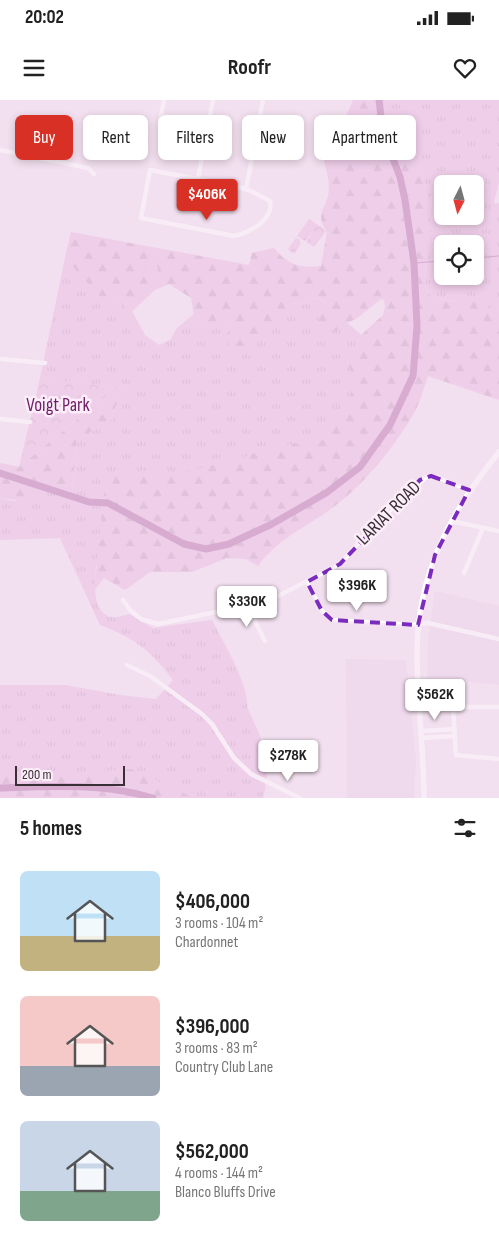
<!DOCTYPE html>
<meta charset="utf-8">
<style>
:root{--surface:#fff;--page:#f2f2f2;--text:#222;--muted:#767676;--accent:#d93025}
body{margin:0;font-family:"Sofia Sans Condensed",sans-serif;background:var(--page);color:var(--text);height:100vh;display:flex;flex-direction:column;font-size:19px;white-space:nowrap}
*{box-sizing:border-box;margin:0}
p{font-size:16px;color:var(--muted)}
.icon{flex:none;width:28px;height:28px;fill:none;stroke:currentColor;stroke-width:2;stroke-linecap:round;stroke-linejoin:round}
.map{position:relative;height:698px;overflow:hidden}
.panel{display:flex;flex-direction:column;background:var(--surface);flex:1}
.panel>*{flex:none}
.top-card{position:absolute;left:15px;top:15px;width:470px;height:45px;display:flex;gap:10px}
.needle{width:32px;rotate:186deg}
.fabs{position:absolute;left:434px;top:75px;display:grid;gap:10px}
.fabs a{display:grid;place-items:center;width:50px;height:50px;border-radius:8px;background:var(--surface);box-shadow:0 2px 8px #0003;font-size:25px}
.scale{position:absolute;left:15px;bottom:12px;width:110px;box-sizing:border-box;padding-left:5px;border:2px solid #383036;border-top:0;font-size:14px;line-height:18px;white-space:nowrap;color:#383036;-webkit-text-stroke:4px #fdeefa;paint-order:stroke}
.price{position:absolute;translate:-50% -42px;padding:0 11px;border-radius:5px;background:#fff;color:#222;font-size:16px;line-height:32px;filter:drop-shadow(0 1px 2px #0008)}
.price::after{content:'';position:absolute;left:50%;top:30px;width:15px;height:11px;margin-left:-8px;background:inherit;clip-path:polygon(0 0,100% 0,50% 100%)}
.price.active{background:var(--accent);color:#fff}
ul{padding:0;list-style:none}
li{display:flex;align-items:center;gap:15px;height:125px;padding:0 20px}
li span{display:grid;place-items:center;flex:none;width:140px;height:100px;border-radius:8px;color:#555}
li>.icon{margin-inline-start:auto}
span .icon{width:60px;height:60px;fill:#fffc;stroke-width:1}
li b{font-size:21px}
h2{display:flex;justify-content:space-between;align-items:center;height:60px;padding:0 20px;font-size:21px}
.chip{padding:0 18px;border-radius:8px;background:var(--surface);box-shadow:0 2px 8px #0003;font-size:18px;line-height:45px}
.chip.active{background:var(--accent);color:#fff}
.status{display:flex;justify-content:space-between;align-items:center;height:35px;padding:0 25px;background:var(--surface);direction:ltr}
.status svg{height:14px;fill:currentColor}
header{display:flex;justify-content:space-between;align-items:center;height:65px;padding:0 20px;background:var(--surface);font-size:22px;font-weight:700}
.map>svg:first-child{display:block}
.built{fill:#ecd3e8}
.grass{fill:url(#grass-tufts);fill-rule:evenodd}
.forest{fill:url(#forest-firs);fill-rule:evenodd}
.park{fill:url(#park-crowns)}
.water{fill:url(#water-ripples)}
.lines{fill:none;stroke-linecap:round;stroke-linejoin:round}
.stream{stroke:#b570ac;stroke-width:1}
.river{stroke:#b570ac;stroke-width:7}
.minor{stroke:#fff;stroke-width:4.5}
.major{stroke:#fff;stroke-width:5.5}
.marked{fill:none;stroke:#7b2cbf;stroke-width:4;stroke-dasharray:10 6;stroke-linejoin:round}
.labels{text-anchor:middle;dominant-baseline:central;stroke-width:5;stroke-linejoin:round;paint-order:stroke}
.park-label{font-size:19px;fill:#701d6a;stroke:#fdeefa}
.street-label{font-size:19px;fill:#383036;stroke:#fdeefa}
</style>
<div class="status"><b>20:02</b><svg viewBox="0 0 49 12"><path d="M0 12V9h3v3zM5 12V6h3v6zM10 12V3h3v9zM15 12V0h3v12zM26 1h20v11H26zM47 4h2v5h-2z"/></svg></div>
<header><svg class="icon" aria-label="menu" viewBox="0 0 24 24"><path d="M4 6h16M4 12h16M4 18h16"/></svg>Roofr<svg class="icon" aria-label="heart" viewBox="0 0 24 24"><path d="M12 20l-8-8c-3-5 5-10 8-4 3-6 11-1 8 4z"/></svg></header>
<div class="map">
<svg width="499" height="698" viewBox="0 0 499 698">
<defs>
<pattern id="grass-tufts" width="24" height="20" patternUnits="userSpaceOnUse" patternTransform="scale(1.25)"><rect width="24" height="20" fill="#ebbae3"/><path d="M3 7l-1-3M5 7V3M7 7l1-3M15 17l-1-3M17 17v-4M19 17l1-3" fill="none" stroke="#caa0c3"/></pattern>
<pattern id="forest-firs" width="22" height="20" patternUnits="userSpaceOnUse" patternTransform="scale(1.25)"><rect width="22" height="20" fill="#ebbae3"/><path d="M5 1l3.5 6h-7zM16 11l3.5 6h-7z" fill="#caa0c3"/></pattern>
<pattern id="park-crowns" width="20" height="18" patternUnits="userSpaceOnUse" patternTransform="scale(1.25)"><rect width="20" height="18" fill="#ebbae3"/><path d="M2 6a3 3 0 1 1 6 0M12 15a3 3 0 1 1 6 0" fill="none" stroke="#caa0c3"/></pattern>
<pattern id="water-ripples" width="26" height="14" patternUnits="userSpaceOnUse" patternTransform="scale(1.25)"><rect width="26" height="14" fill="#b570ac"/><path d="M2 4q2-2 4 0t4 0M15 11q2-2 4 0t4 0" fill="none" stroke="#945c8d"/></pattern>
</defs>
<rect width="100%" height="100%" fill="#f2dfef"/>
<!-- built -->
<g class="built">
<polygon points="435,491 499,506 499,585 443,579 427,592 428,540"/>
<polygon points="346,559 406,560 416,659 414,698 345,698 347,696"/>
</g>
<!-- grass -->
<g class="grass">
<path d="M399,0H499V83L494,102L495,104L499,103V212L430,196L425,185L432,97L423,81L421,67L414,64L386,15L385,1L398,3ZM442,84H475V116H442ZM442,144H475V176H442Z"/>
<path d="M65,158L102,198L112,197L125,199L126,211H132L145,235L159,245L170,240L177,228L194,214L196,227L213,224L234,228L293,204L320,198C341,218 364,236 385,258L343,329L96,466C95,481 91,512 111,517C119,519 124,513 131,515L153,528L212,520C222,540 249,584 247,607C263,642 273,658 263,698H0V585H65L120,595L156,599L173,580C149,549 136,539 100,525L60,438L0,440V398L14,401L41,392L72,390L77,340L114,318L112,315L123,288L40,278Z"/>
<polygon points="156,163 158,169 155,177 142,171"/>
</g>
<!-- forest -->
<g class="forest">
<path d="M353,0H399V3L385,1L386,15L414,64L421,67L423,81L432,97L425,186L430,196L454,202L487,199V209L499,212V300L428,276C423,289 420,303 413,315C393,348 366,382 336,405C308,427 280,436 258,466L246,459L227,458L192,472H150L125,490L104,478L94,491L106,375L138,374L149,379L233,361L276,345L305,343L355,290L345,250L355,245L360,236L383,215L385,207L384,200L381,199L356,219L344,224L336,232L317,224L326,203L320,198L293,204L269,235L252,246L230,247L224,236L233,228L213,224L196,227L191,198L169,184L155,190L132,211H126L125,199L112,197L102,199L65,158L71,132L249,165L252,153L274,148C286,164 301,169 321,166L327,132C313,112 328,109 329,89C329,69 320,57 321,36L347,14ZM156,163L158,169L155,177L143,171Z"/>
<polygon points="117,287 123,288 112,315 115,318 77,340 72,390 41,392 35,402 0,398 0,363 19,367"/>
<polygon points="132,669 194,698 0,698 0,670 73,673"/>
</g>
<!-- park -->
<g class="park">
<polygon points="309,119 326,131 314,147 306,142 315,129 305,141 297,136"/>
<polygon points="296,138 300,140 300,145 294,154 288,149"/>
<polygon points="40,278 117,287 19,367"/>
</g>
<!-- water -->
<polygon class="water" points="59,297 72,302 70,308 57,304"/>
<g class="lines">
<!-- stream -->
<g class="stream">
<polyline points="475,158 499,156"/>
<polyline points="414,163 442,161"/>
</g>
<!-- river -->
<g class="river">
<polyline points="0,373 89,402 108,403 184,444 206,449 229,444 272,424 326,393 360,367 390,325 413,276 417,226 414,163 405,100 400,77 383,33 379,0"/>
<path d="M0,688C51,686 104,683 153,698"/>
</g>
<!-- minor -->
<g class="minor">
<polyline points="160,20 164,0"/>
<polyline points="254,45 290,52"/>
<polyline points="0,50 88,68 94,74"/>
<path d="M150,70L239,87L251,91L270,101C274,120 249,133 234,136L141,118Z"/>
<polyline points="198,79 213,0"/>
<polyline points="246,89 263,0"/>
<polyline points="0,259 45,263"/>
<polyline points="0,319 30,322"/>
<polyline points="451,421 499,431"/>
<polyline points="464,473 483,428"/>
<polyline points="307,482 322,511 332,520 411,525 428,523 499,539"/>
<polyline points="123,500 130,510 141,519 158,524 240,507 280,495 340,464 371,428 426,377 437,377 469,390"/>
<polyline points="247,505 265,541"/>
<polyline points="127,565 150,576 202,614 212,624 234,658 251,674 300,698"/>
<polyline points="499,607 453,607 456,655 499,659"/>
<polyline points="422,631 455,629"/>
<polyline points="422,638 455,636"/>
</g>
<!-- major -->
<path class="major" d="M424,698C424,650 417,602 417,554C417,474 450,413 499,352"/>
</g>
<!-- marked area -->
<path d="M0 0H499V698H0ZM431,376L469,390L435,455L418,525L332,520L322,511L307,482L340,464L420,380Z" fill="#f2dfef" fill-opacity=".55" fill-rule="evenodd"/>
<path class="marked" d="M431,376L469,390L435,455L418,525L332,520L322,511L307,482L340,464L420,380Z"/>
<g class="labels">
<!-- park labels -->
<g class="park-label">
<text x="58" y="305">Voigt Park</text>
</g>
<!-- street labels -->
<g class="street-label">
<text transform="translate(389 413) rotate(-45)">LARIAT ROAD</text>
</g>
</g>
</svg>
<div class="fabs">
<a><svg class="needle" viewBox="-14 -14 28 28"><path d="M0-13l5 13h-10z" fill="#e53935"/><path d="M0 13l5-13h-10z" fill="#767676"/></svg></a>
<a><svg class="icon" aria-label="locate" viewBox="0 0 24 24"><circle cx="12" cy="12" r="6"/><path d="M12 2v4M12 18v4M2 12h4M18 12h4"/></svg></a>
</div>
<div class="scale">200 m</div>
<b class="price active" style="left:207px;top:121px">$406K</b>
<b class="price" style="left:357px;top:512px">$396K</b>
<b class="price" style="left:247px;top:528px">$330K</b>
<b class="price" style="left:435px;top:621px">$562K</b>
<b class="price" style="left:288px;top:682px">$278K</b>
<div class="top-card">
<a class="chip active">Buy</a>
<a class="chip">Rent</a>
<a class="chip">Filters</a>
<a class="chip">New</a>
<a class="chip">Apartment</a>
</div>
</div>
<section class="panel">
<h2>5 homes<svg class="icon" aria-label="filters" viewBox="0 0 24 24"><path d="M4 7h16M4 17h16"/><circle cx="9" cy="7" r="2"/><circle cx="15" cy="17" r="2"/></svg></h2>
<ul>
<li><span style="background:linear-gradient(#bfe0f5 65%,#c2b280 0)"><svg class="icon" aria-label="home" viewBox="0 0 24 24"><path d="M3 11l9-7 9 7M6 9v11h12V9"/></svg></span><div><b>$406,000</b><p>3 rooms · 104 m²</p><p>Chardonnet</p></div></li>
<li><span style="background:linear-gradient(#f6c9c9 70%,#9aa5b1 0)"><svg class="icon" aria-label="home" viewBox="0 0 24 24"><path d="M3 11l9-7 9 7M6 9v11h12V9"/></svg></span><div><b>$396,000</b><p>3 rooms · 83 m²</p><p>Country Club Lane</p></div></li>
<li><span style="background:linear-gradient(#c9d6e8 70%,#7fa58c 0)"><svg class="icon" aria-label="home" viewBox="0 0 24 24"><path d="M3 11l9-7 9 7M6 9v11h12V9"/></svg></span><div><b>$562,000</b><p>4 rooms · 144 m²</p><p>Blanco Bluffs Drive</p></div></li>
</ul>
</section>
